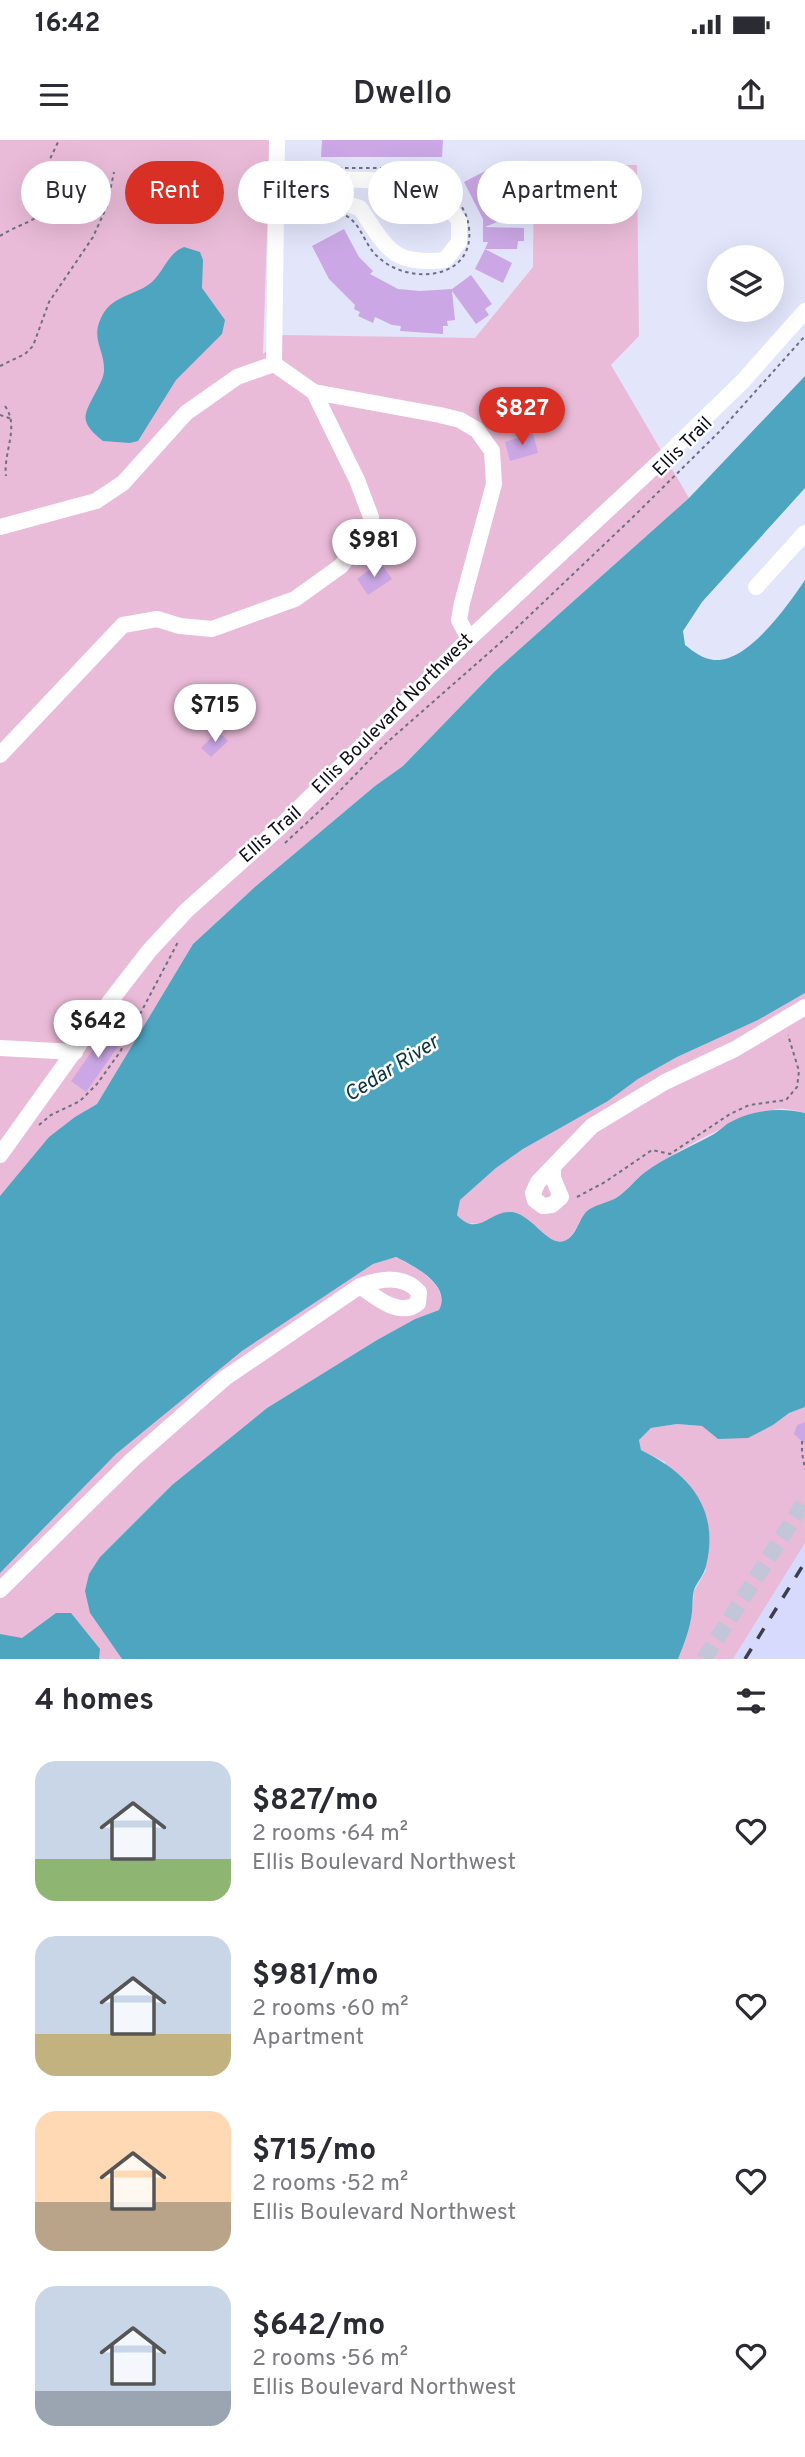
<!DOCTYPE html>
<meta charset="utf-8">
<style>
:root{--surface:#fff;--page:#f2f2f3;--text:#2b2b33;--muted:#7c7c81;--accent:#d93025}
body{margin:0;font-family:Overpass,sans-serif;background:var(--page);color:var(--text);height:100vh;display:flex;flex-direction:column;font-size:26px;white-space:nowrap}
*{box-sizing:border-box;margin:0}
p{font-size:23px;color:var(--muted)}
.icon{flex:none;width:38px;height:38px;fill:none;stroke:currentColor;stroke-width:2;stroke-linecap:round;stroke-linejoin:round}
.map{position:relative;height:1519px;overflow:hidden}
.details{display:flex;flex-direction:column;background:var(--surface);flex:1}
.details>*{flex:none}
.guide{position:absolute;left:21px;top:21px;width:763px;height:63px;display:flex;gap:14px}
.buttons{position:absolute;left:707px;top:105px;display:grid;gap:14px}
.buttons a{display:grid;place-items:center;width:77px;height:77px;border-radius:50%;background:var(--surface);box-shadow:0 7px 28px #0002;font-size:35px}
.price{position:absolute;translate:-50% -60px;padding:0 16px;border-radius:24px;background:#fff;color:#222;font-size:23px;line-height:46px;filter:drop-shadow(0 2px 4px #0008)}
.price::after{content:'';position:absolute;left:50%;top:42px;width:21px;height:16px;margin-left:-10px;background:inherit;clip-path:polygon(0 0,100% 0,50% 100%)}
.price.selected{background:var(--accent);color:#fff}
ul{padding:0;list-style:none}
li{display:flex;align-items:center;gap:21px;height:175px;padding:0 35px}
li span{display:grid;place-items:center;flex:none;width:196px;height:140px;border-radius:21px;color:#555}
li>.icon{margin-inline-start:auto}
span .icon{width:84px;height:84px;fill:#fffc;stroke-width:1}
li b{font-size:30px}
h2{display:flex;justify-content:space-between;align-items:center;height:84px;padding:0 35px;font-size:30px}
.chip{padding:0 24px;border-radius:32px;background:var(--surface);box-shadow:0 7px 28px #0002;font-size:24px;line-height:63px}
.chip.selected{background:var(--accent);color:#fff}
.status{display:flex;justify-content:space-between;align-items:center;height:49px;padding:0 35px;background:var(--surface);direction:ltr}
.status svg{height:19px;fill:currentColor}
header{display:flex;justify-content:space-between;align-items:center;height:91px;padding:0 35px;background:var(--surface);font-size:32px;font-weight:600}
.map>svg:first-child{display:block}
.built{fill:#d7dafd}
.green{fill:#eabbd8}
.water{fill:#4da5c0}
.building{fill:#cba8e5}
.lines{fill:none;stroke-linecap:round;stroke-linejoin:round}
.minor-tunnel{stroke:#c3c5d9;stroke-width:16;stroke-dasharray:16 8;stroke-linecap:butt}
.path{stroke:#6e7080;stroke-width:2;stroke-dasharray:3.5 3.5;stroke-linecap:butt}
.minor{stroke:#fff;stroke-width:16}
.rail{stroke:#3d3e4b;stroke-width:3.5;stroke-dasharray:12 12;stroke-linecap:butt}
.labels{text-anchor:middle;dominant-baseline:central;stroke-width:5;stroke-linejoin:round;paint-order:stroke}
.street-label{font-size:19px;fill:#0e0f1a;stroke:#fff}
.water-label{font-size:21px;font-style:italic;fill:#0b3541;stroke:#fff}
</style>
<div class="status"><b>16:42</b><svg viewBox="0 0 49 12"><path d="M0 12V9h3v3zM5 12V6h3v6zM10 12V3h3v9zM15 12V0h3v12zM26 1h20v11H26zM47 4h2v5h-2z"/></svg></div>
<header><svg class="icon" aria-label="menu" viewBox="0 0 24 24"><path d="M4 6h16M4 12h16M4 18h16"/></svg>Dwello<svg class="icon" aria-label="share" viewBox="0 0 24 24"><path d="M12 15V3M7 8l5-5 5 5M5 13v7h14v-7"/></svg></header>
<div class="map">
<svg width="805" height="1519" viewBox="0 0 805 1519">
<rect width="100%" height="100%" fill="#e3e5fb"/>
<!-- built -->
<polygon class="built" points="805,1403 805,1519 733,1519 740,1507"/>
<!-- green -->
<g class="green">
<path d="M0,0H270L263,214L283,195L475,198L533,127L534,25H637L639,196L611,225L689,358L494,532L403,626L375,646L256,746L193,804L97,964C58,986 29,1023 0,1056Z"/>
<path d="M805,853V973C797,971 787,968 779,969C744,972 673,1013 644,1033C634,1041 626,1051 616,1058C607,1064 593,1065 587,1072C578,1080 576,1096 564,1101C553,1105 544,1094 537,1087L465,1083L456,1074L460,1060L496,1028L523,1009L608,961L638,939L677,917L758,880Z"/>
<path d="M395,1117C414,1126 451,1145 439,1170L415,1179L377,1200L267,1268L172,1345L100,1417L90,1473L122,1519H0V1433L116,1314L242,1211L373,1124Z"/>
<polygon points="805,1267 805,1403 733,1519 677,1519 692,1472 694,1451 706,1430 665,1322 641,1310 639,1300 651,1288 677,1284 702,1286 718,1299 773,1285 788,1273"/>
</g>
<!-- water -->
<g class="water">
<path d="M184,107L200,112L203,120L202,148L225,180L222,194L176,240L138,301L130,303L103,301C97,296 88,289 86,281C82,269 103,246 104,231C105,208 89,199 103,174C114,155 137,155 152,142C164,131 168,113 184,107Z"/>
<path d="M805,236V348L702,462L683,491L685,505C694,512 703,519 714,520C748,523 788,465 805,440V853L758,880L677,917L638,939L608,961L523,1009L496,1028L460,1060L457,1075C478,1098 489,1071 510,1072C531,1072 547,1107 564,1101C577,1096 578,1080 587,1071C594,1065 607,1063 616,1058C627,1051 634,1041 644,1033C665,1017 691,1007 714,994C719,991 723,987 727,984C750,970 780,967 805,973V1267L789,1273L773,1285L748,1298L718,1299L702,1286L677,1284L651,1288L639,1300L641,1310C690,1334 720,1369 706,1426C704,1435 697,1442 694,1450C692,1457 693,1465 692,1472C690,1489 684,1504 678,1519H122L90,1473L85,1451L89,1434L100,1417L172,1345L267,1268L377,1200L415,1179L439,1170C452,1145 414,1126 396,1117L373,1124L242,1211L116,1314L0,1433V1056L49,997L75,977L97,964L193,804L256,746L375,646L403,626L494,532L689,358Z"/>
<polygon points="56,1473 71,1473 100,1509 99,1519 0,1519 0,1494 22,1498"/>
</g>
<!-- building -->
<g class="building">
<polygon points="322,0 443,0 442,17 321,17"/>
<polygon points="491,28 504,55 515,50 521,62 515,65 518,73 485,87 524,88 524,101 518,101 517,109 485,109 488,102 483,102 483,79 464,42"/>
<polygon points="344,89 359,117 373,131 370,134 398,149 420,151 452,149 471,135 492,164 485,169 489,175 476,184 452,151 455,180 447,181 448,186 443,186 443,194 400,191 401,186 392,185 375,177 373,183 358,176 360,172 354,169 355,165 329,139 312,106"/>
<polygon points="485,109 512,123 503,143 475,129"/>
<polygon points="533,293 538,313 510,321 505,302"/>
<polygon points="380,422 392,439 368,455 357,439"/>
<polygon points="218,591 228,601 211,617 201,608"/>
<polygon points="109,887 124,898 86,952 71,941"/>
<polygon points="805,1282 805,1304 794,1294 797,1285"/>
</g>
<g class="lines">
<!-- minor-tunnel -->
<polyline class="minor-tunnel" points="704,1519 805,1361"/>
<!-- path -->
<g class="path">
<path d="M303,28H441L448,30L453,41L449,51C459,62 467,71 469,88C475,140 409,146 378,117C364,105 362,84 345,75C332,68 317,71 303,71Z"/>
<path d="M0,96C15,86 36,81 46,70L50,19L59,0"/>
<polyline points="0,226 25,214 33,206 49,162 93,97 107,66 114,32"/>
<path d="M5,266C20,287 3,312 6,336"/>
<polyline points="0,275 12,279"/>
<polyline points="285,703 327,664 384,605 508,496 631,379 720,291 805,196"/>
<polyline points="39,985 51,975 80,961 97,944 120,912 178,802"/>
<polyline points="577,1057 605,1042 652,1010 670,1014 730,974 749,965 786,960 797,947 799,931 788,895"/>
<polyline points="802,1301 802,1313 805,1329"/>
</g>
<!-- minor -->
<g class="minor">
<path d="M277,47H304L328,39L400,41L428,50L445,61L459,81V102L445,120C392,126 387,108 360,68L322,57L304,47"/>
<polyline points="274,224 314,252 440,275 460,280 477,290 492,311 494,344 462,463 459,480 469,499"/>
<polyline points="274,224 277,0"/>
<polyline points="0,387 96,361 123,343 186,273 237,237 274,224"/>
<polyline points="756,447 805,393"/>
<polyline points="0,615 123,485 157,479 180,486 212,489 295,459 341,426 371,385 371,377 357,340 314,252"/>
<polyline points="0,908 75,912"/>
<polyline points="0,1015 111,860 149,811 187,770 279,688 469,499 670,312 743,241 805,171"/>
<polyline points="553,1027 553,1038 561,1057 552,1065 543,1066 535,1060 533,1053 538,1042 592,986 665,942 735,909 805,867"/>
<path d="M0,1450L132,1320L225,1238L360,1146C380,1139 403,1134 419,1152L418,1163C400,1178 375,1157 360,1146"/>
</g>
<!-- rail -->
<polyline class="rail" points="745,1519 805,1422"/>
</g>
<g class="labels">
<!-- street labels -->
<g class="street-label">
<text transform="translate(683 307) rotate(-45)">Ellis Trail</text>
<text transform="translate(393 574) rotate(-45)">Ellis Boulevard Northwest</text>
<text transform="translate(271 695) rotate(-41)">Ellis Trail</text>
</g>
<!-- water labels -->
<g class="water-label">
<text transform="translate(392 929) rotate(-32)">Cedar River</text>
</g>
</g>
</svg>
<div class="buttons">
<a><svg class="icon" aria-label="layers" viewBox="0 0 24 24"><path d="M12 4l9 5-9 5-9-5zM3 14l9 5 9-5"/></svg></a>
</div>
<b class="price selected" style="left:522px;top:307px">$827</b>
<b class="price" style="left:374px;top:439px">$981</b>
<b class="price" style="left:215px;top:604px">$715</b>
<b class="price" style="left:98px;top:920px">$642</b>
<div class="guide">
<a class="chip">Buy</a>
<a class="chip selected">Rent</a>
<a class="chip">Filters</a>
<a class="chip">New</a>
<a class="chip">Apartment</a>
</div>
</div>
<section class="details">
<h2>4 homes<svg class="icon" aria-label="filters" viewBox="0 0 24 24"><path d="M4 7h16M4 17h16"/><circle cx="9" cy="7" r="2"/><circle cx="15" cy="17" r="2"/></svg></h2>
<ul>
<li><span style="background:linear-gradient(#c9d6e8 70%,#8fb573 0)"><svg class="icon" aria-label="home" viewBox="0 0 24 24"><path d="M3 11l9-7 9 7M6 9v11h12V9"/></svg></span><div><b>$827/mo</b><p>2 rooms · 64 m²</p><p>Ellis Boulevard Northwest</p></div><svg class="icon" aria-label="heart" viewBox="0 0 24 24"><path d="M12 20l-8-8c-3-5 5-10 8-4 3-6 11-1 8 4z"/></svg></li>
<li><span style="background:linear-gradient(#c9d6e8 70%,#c2b280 0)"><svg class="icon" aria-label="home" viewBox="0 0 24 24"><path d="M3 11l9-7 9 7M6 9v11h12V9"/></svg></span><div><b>$981/mo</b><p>2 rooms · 60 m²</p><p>Apartment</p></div><svg class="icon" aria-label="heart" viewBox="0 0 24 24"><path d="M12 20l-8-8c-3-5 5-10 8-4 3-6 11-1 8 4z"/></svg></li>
<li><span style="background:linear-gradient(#ffd9b3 65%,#b9a48a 0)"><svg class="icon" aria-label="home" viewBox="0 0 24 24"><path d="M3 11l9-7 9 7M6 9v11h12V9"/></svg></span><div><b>$715/mo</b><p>2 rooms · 52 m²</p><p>Ellis Boulevard Northwest</p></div><svg class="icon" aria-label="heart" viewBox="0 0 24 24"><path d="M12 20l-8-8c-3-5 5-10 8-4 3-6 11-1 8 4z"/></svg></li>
<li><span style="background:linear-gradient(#c9d6e8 75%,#9aa5b1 0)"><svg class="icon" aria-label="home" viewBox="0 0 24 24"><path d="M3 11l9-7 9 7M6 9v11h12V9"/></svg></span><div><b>$642/mo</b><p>2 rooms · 56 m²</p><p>Ellis Boulevard Northwest</p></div><svg class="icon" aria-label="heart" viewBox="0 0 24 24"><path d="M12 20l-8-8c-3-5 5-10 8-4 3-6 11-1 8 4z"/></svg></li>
</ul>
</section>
